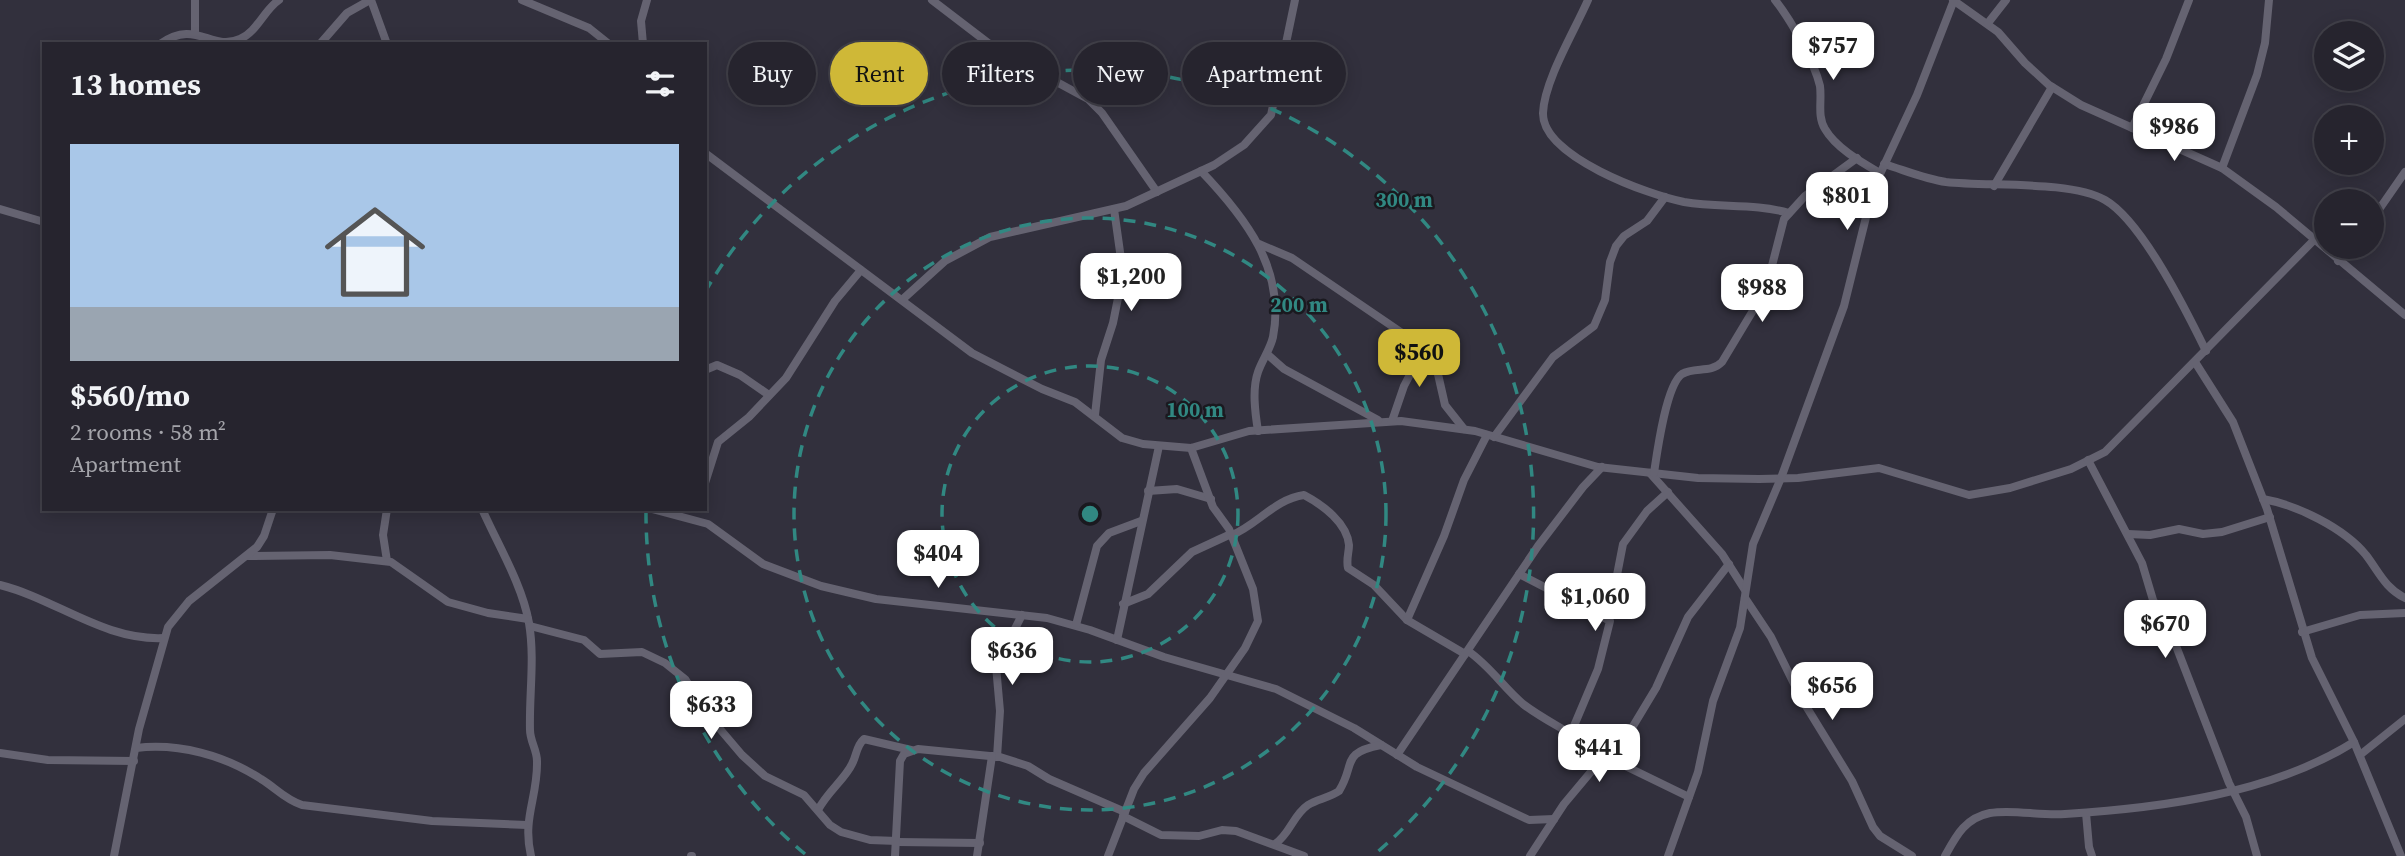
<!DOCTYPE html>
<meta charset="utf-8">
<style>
:root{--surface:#26242e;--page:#2e2c36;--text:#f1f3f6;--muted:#a4a4aa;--line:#42414a;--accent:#cfb837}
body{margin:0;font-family:"Source Serif 4",serif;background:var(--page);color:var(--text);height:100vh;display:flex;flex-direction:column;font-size:26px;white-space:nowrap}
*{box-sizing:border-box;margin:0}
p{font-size:23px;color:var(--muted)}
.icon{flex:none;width:38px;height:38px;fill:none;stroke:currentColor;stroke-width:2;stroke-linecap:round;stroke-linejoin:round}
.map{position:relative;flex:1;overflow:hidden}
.side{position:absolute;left:42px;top:42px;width:665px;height:469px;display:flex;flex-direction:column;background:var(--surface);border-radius:0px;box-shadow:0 4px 18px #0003,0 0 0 2px var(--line)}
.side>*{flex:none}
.guide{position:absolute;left:728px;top:42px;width:665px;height:63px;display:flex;gap:14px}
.buttons{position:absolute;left:2314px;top:21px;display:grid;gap:14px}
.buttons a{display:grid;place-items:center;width:70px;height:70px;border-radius:50%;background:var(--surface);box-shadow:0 4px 18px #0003,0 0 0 2px var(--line);font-size:35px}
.price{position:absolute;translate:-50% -60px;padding:0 16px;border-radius:14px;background:#fff;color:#222;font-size:23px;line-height:46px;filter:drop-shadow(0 2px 4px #0008)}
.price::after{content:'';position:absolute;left:50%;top:42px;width:21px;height:16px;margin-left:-10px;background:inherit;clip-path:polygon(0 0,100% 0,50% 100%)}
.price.selected{background:var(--accent);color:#111}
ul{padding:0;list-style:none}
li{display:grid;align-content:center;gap:14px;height:371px;padding:0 28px}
li span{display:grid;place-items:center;height:217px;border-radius:0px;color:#555}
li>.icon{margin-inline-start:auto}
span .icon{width:126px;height:126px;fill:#fffc;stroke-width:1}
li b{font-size:30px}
h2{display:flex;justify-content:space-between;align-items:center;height:84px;padding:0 28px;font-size:30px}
.pill{padding:0 24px;border-radius:32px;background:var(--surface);box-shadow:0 4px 18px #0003,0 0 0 2px var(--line);font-size:24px;line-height:63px}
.pill.selected{background:var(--accent);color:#111}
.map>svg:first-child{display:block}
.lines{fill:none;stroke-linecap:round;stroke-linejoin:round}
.minor{stroke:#656371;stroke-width:8}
.ring{fill:none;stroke:#318882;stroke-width:3.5;stroke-dasharray:12 9}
.centre{fill:#318882;stroke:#1a191f;stroke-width:3.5}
.ring-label{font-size:21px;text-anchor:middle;font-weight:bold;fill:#318882;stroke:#1a191f;stroke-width:5;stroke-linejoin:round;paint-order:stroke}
</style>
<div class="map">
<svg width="2405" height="856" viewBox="0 0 2405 856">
<rect width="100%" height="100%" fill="#32303d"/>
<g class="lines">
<!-- minor -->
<g class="minor">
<polyline points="195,0 195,33"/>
<polyline points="371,0 387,44"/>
<polyline points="522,0 589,28 609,44"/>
<polyline points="932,0 996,49 1088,99 1102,113 1157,192"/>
<path d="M1588,0C1575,30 1544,81 1543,113C1542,157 1649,195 1684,202C1720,208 1754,203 1789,213"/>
<path d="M1775,0C1791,20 1814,61 1820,86C1822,101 1817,116 1825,129C1836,148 1861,162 1880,173"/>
<polyline points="1953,0 1998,32 2025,63 2049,85 2081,105 2222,168 2276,207 2405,315"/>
<polyline points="1988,23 2006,0"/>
<path d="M160,44C196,18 211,52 240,39C257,32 264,10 279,0"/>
<polyline points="320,44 347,13 370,0"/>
<polyline points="643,44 641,21 647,0"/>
<polyline points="2132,128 2166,59 2189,0"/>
<polyline points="705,153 972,353 1042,389 1075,402 1122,438 1143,444 1191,448 1249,431 1401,421 1475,431 1598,467 1698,478 1759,479 1798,478 1879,468 1969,495 2010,488 2071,469 2105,452 2314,240"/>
<path d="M1884,164C1904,170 1925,179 1946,182C1988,187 2070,180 2105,200C2142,221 2187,312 2206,351"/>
<polyline points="2222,168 2257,75 2265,43 2269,0"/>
<path d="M1201,171C1245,217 1286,269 1273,337C1270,350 1262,360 1258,372C1252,389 1255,412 1258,431"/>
<polyline points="1994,186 2052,87"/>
<polyline points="0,209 44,222"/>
<polyline points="2371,221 2405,172"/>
<polyline points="1259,244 1292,258 1430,352 1435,361 1445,405 1464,429"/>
<polyline points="2338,261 2350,247"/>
<polyline points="903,299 945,261 990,237 1126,206 1214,165 1244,145 1271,115 1295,0"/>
<polyline points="1267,354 1284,369 1378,420"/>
<polyline points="2195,362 2233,422 2267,509 2312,658 2354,742 2401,856"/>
<polyline points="705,370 717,365 740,375 769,395"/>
<polyline points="1095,415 1101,360 1113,323 1121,283 1121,259 1114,209"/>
<polyline points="1392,421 1404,386 1424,348"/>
<polyline points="1494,437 1553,357 1594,326 1605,300 1610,262 1616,246 1624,236 1647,221 1665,197"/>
<polyline points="2088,460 2142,563 2153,600 2171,633 2229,783 2246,817 2257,856"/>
<polyline points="1650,473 1722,554 1745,590"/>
<path d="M1654,473C1657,453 1666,385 1682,374C1695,366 1710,374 1722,362L1766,289L1784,219L1805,196L1857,158"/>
<polyline points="705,483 718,442 749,417 786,378 835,301 861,270"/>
<polyline points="1148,491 1177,489 1211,499"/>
<path d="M2263,499C2297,505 2344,528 2366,555C2379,572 2385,588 2405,598"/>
<polyline points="387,509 383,535 387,561"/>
<path d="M482,509C498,545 522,584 529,623C535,659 529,694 530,730C530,741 537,750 537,761C538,797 522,818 531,856"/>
<polyline points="652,509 708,524 763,564 821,586 876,599 1047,618 1090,630 1164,657 1276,689 1354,728 1417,767 1529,820 1554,819"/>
<polyline points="2128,534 2150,535 2179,529 2203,534 2222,532 2270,517"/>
<path d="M1232,535C1257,525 1275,499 1304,495C1323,505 1347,523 1349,545C1349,553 1346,559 1348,568L1374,585L1407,620L1465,654"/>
<polyline points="248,556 330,555 391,562 448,602 488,613 528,619"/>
<polyline points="1519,574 1610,621 1598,669 1571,733"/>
<path d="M0,585C56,599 104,641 164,638"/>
<polyline points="1745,598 1771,637 1801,698 1852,781 1873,827 1880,836 1912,856"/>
<polyline points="1123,604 1148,594 1192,552 1231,534"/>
<polyline points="1596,612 1617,575 1623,544 1647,511 1668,492"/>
<polyline points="1407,620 1444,536 1464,480 1487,435"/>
<polyline points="1076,625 1097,546 1109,533 1141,521"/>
<polyline points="530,626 584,640 600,654 642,652 665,663 685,679 708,715 742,755 765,776 804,795 830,825 841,832 870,840 897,841"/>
<polyline points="2302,632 2360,615 2405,613"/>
<polyline points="1117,640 1159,446"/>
<path d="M1468,651C1490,666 1503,687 1523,704C1550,725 1581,735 1605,760"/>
<path d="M136,748C179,743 224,755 261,779C276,788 284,799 302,805L432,821L527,825"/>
<polyline points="0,753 48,760 134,761"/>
<polyline points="1397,755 1538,546 1583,487 1602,467"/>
<polyline points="2360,755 2405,719"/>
<polyline points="997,757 1000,711 996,666 1022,615"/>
<polyline points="1612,761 1656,688 1688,617 1729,564"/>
<path d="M818,810C828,791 845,779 852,764C857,755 856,746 864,739L911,750"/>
<polyline points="2086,813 2089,847 2092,856"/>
<polyline points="1123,816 1161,835 1199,836 1222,830 1236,831 1304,856"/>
<polyline points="897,842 980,843"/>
<path d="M1275,844C1290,834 1293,815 1308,805C1317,799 1329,798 1339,791C1356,764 1340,753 1381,745"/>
<polyline points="114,856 139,729 168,627 189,601 257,547 264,536 273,509"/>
<polyline points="691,856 692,856"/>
<polyline points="895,856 900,761 904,754 918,749 1000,757 1028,766 1049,779 1125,812"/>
<polyline points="977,856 992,756"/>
<polyline points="1108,856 1134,789 1144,773 1210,698 1245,648 1258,621 1253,589 1229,529 1213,507 1191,448"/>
<polyline points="1530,856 1564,804 1600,761 1617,762 1689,797"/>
<polyline points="1668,856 1698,772 1713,701 1740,628 1753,544 1781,478 1844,306 1873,189 1917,95 1954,0"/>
<path d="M1945,856C1956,836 1965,818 1990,813C2013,809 2040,816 2065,814C2160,808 2271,794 2354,742"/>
</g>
</g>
<!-- distance rings -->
<g class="ring">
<circle cx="1090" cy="514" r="148"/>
<circle cx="1090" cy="514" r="296"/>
<path d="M805 854A444 444 0 0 1 646 510M705 292A444 444 0 1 1 1375 854"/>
</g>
<circle cx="1090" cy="514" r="10" class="centre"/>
<g class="ring-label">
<text x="1404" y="207">300 m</text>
<text x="1299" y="312">200 m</text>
<text x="1195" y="417">100 m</text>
</g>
</svg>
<div class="buttons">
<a><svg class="icon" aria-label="layers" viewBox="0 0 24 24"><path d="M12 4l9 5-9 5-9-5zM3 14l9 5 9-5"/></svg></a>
<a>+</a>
<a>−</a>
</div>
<b class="price" style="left:1833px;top:82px">$757</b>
<b class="price" style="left:2174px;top:163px">$986</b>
<b class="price" style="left:1847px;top:232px">$801</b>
<b class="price" style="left:1131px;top:313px">$1,200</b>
<b class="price" style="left:1762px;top:324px">$988</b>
<b class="price selected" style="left:1419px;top:389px">$560</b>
<b class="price" style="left:938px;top:590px">$404</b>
<b class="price" style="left:1595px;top:633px">$1,060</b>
<b class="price" style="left:2165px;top:660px">$670</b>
<b class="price" style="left:1012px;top:687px">$636</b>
<b class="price" style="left:1832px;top:722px">$656</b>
<b class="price" style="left:711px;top:741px">$633</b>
<b class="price" style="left:1599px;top:784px">$441</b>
<div class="guide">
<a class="pill">Buy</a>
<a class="pill selected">Rent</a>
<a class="pill">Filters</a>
<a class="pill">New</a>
<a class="pill">Apartment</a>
</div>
<section class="side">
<h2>13 homes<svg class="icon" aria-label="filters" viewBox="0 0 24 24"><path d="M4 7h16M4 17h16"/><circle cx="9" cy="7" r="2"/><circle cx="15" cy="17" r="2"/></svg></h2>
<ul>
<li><span style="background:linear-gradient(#a9c7e8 75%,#9aa5b1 0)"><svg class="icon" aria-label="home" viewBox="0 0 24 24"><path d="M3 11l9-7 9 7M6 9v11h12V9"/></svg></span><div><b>$560/mo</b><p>2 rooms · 58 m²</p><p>Apartment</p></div></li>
</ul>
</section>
</div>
